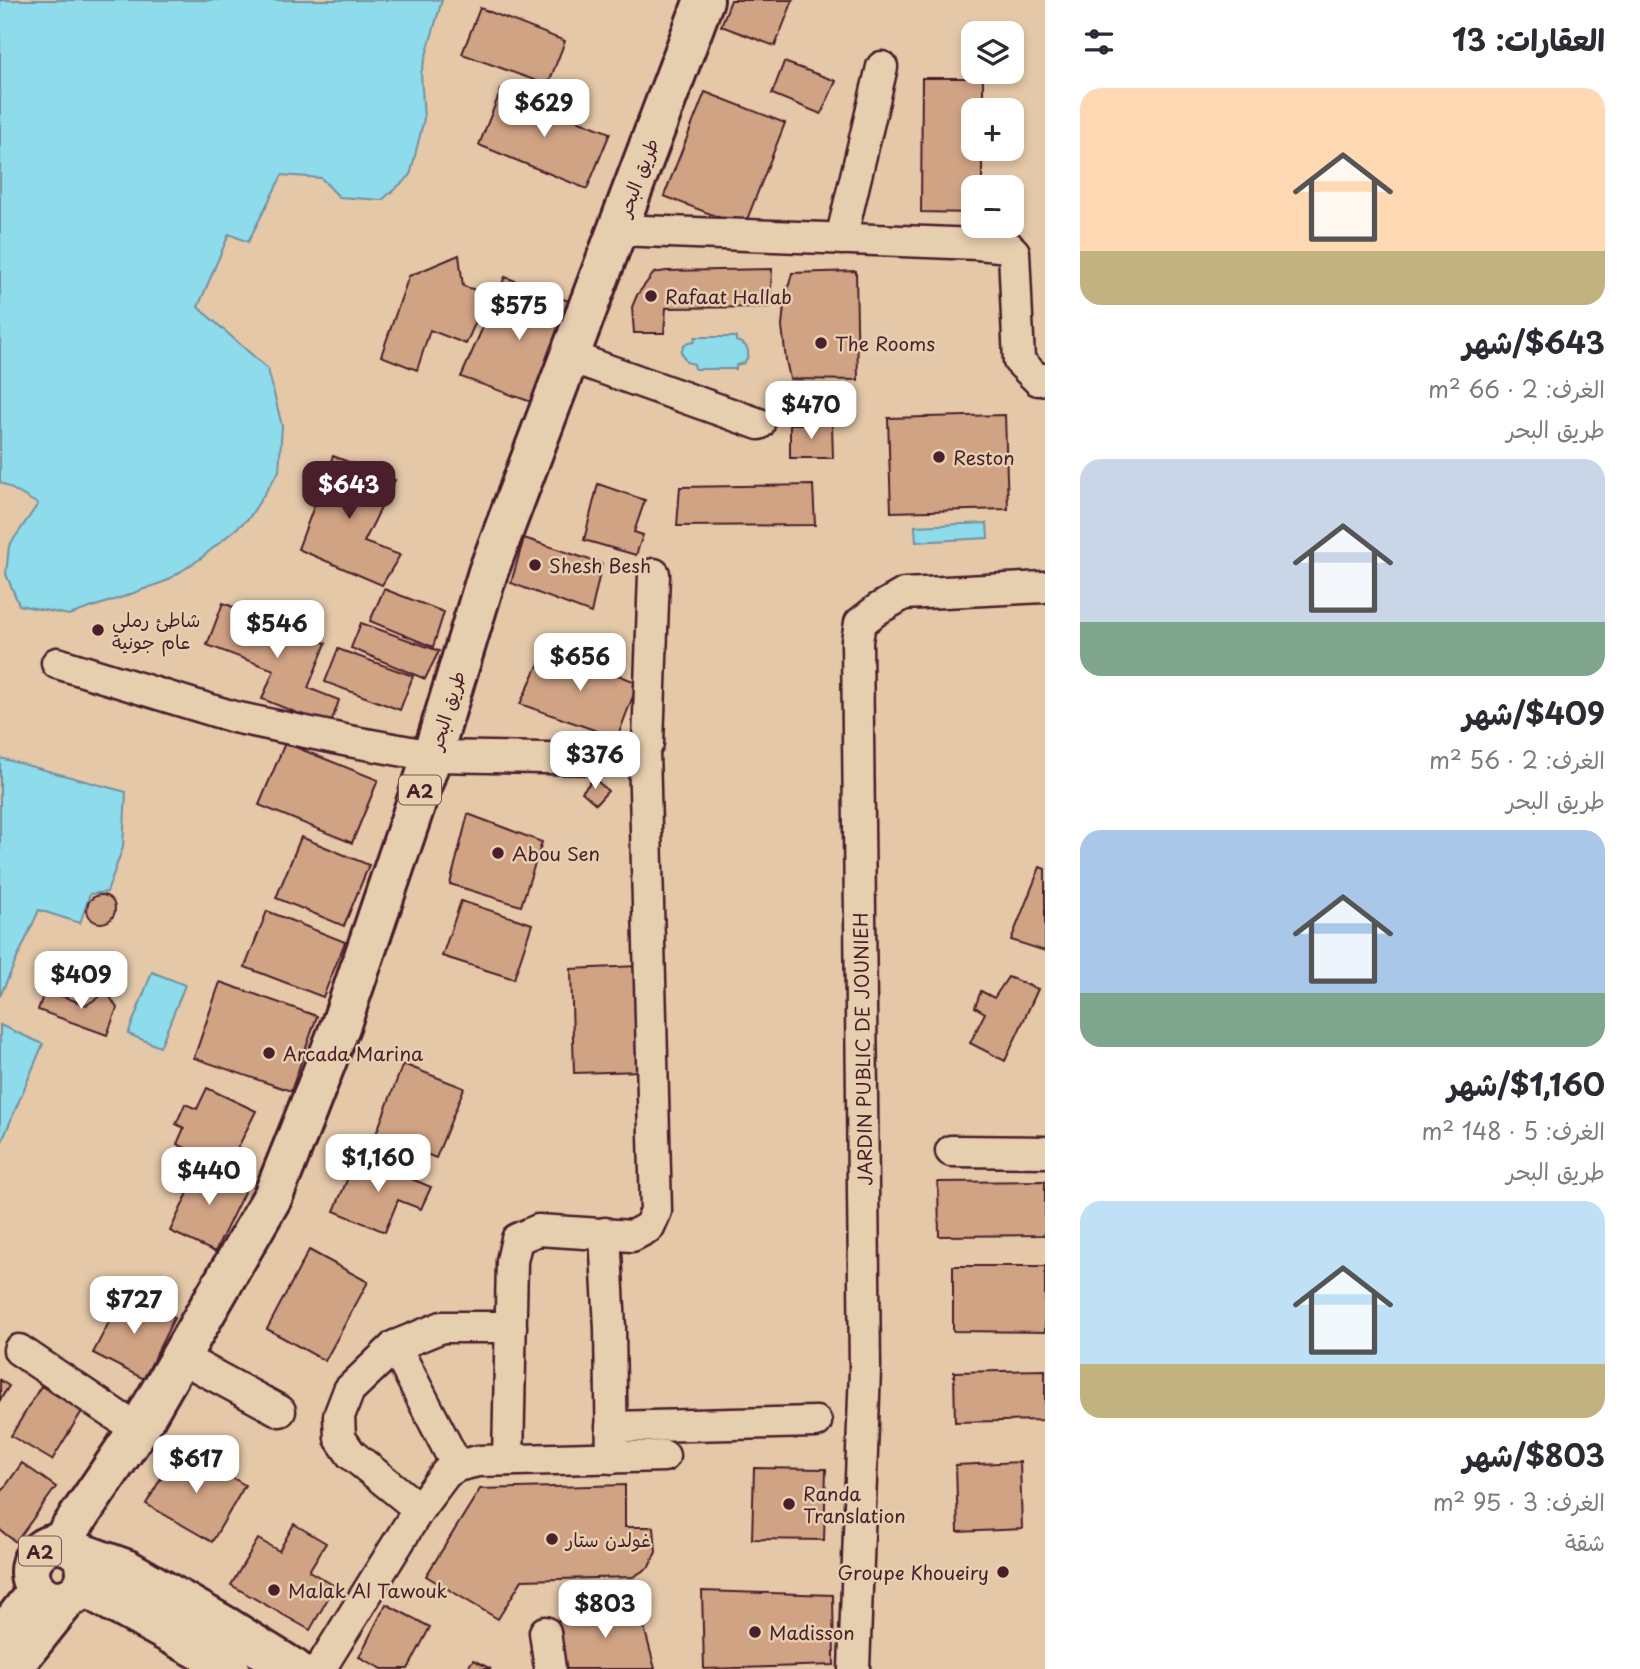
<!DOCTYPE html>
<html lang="ar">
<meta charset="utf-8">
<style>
:root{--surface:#fff;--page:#f2f2f3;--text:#2b2b33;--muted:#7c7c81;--accent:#4a1f2b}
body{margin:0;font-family:"Playpen Sans","Playpen Sans Arabic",sans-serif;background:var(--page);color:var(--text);direction:rtl;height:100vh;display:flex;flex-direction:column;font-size:26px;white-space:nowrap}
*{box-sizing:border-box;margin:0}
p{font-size:23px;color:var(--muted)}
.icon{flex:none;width:38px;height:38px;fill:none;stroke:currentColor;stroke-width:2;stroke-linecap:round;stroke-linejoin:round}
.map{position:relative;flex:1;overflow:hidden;direction:ltr}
.panel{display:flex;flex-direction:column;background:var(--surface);width:595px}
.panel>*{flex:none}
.tools{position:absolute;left:961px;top:21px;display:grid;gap:14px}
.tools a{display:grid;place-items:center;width:63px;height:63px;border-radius:14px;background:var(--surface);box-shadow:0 4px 10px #0003;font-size:35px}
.price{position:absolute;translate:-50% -60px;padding:0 16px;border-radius:14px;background:#fff;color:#222;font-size:23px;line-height:46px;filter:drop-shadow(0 2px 4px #0008)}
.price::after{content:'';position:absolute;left:50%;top:42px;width:21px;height:16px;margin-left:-10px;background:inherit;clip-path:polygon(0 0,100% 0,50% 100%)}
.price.active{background:var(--accent);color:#fff}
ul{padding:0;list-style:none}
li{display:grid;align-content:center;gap:14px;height:371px;padding:0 35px}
li span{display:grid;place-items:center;height:217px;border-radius:21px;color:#555}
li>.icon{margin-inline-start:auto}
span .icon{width:126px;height:126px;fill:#fffc;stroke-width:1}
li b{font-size:30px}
h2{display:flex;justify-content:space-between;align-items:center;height:84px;padding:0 35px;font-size:30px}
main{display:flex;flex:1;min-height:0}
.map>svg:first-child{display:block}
.water{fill:#8ddbeb;stroke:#72909e;stroke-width:2}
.building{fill:#d1a385;stroke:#4a1f2b;stroke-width:2}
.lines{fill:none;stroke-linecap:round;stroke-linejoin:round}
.minor-casing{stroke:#4a1f2b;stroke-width:35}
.major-casing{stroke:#4a1f2b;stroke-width:44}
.minor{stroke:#e6cfaf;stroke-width:30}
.major{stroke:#e6cfaf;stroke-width:38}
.poi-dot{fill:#4a1f2b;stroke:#e6cfaf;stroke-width:2.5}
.labels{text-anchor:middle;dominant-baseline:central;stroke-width:5;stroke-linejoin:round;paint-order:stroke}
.shield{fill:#e6cfaf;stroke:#795453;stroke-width:2}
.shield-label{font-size:18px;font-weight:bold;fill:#4a1f2b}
.street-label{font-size:19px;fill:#4a1f2b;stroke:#e6cfaf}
.poi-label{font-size:19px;fill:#4a1f2b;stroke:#e6cfaf;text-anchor:start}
</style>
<main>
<section class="panel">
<h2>العقارات: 13<svg class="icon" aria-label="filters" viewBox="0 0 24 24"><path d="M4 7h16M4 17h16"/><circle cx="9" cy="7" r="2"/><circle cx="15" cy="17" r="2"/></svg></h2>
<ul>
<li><span style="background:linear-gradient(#ffd9b3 75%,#c2b280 0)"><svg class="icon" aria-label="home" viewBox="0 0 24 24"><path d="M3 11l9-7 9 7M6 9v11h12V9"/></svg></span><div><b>$643/شهر</b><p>الغرف: 2 · 66 m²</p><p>طريق البحر</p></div></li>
<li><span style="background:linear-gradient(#c9d6e8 75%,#7fa58c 0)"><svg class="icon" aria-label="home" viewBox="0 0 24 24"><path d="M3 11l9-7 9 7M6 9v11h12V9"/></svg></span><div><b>$409/شهر</b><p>الغرف: 2 · 56 m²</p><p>طريق البحر</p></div></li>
<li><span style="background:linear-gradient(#a9c7e8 75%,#7fa58c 0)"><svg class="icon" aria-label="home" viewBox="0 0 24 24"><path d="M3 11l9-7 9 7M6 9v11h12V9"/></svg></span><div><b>$1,160/شهر</b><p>الغرف: 5 · 148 m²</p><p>طريق البحر</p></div></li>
<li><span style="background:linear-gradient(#bfe0f5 75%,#c2b280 0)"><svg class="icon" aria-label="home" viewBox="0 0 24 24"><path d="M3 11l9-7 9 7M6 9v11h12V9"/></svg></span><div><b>$803/شهر</b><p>الغرف: 3 · 95 m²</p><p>شقة</p></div></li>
</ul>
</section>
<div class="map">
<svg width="1045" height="1669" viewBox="0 0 1045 1669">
<rect width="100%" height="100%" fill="#e4c8a8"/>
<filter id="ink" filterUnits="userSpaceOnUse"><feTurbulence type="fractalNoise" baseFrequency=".0143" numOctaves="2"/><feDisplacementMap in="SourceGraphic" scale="14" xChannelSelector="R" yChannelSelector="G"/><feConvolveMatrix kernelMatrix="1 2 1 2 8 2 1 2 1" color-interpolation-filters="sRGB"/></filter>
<g filter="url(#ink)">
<!-- water -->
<g class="water">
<polygon points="0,0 442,0 421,73 424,119 410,176 382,200 339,197 321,178 282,175 248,242 229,234 198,307 268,369 282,426 279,471 249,518 200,559 166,581 120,598 69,615 19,605 6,574 9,546 38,504 0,482"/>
<path d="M695,337H736V341C748,344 752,352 744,363L736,365V369H695L694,364L686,362L681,352C684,344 686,343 694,342Z"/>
<polygon points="987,523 988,538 916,542 915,526"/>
<polygon points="0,758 126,792 123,847 107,892 90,894 80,923 39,910 0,996"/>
<polygon points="152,972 185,985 160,1047 128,1034"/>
<polygon points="0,1025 43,1044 0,1146"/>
</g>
<!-- building -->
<g class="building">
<polygon points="731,0 793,0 775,46 721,26"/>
<polygon points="480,8 565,41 548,85 462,54"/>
<polygon points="784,62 836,81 821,114 772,94"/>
<polygon points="922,78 983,78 983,110 973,110 973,149 982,149 982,187 973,187 973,213 921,212"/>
<polygon points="501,90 610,133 587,189 479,145"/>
<polygon points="705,92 785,123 744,227 664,196"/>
<polygon points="459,255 463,286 488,294 466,344 430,330 417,370 381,356 409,276"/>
<polygon points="772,269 770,307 666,308 664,333 634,333 632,307 637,295 654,273 666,271"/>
<polygon points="856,271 858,380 790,379 786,360 782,326 784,305 792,273"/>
<polygon points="505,277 574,303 540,405 461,377"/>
<polygon points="1005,415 1008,509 891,512 888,418"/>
<polygon points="790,424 832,424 833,458 790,458"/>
<polygon points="333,456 395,480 364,542 400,555 382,585 298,549"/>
<polygon points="598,484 645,500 634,532 643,535 636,555 584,540"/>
<polygon points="813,485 815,525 677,526 680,487"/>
<polygon points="524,538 602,564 591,613 511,583"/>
<polygon points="384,589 444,612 433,647 370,621"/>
<polygon points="223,603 326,643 308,688 339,700 330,726 262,699 274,670 207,645"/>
<polygon points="361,623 439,651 425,679 351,648"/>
<polygon points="547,646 638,683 617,738 520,704"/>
<polygon points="338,649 413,676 400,710 325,682"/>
<polygon points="285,743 378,780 352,843 259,805"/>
<polygon points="594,778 608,791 596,804 582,792"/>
<polygon points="468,814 542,842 521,906 450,884"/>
<polygon points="301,837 369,865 344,926 276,898"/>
<polygon points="1040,867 1045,869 1045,951 1011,940"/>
<circle cx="101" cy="909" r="14"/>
<polygon points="461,901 532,924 514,979 442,956"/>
<polygon points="267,911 345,942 323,997 245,967"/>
<polygon points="638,966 642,1071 574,1073 571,969"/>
<polygon points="1008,977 1038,989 1005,1061 970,1043 985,1013 975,1007 981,991 994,998"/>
<polygon points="220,982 317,1016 291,1091 194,1058"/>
<polygon points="45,990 86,1005 107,992 117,1008 107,1035 38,1010"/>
<polygon points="403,1064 464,1088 436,1158 376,1134"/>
<polygon points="207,1088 256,1111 228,1168 177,1144 184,1128 176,1124 185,1104 197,1109"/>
<polygon points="357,1156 431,1187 421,1209 398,1200 385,1232 334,1211"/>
<polygon points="202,1163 248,1184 215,1252 170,1231"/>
<polygon points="1045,1181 1045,1235 939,1236 938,1182"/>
<polygon points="309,1250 368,1282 325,1361 267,1329"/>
<polygon points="953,1266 1045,1266 1045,1332 953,1331"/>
<polygon points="124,1293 174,1318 144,1379 93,1353"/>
<polygon points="1045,1370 1045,1420 955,1422 954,1372"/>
<polygon points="0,1380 9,1386 0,1400"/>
<polygon points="41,1386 82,1411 52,1460 11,1436"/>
<polygon points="179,1447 245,1485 212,1542 146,1504"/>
<polygon points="1020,1462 1022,1529 958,1532 956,1465"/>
<polygon points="22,1463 56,1487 16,1542 0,1530 0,1494"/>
<polygon points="754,1468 826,1469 824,1540 752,1539"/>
<polygon points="625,1485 625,1527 654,1527 656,1552 649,1567 633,1577 522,1580 498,1619 426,1576 480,1489"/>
<polygon points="294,1524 326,1543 309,1571 335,1586 310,1630 231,1585 258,1539 279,1551"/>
<polygon points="702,1591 833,1595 834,1665 704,1669"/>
<polygon points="637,1600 655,1669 564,1669 552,1622"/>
<polygon points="386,1604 430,1627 408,1669 382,1669 359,1657"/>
<polygon points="473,1660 491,1669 467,1669"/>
</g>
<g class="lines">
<!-- minor casing -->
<g class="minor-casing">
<g id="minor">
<polyline points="617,230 978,244 1009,247 1014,252 1019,361 1038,380 1045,379"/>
<polyline points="841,239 882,67"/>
<polyline points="568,356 759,424"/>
<polyline points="57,663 234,717 349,741 432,756 604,759 634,755 644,751 648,743 654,574"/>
<polyline points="951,1151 1045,1152"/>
<polyline points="605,1233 610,1328 612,1458"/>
<polyline points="395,1346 457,1466"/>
<polyline points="19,1350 138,1430"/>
<polyline points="180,1357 280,1411"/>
<polyline points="611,1427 816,1422"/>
<polyline points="508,1460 512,1261 517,1239 538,1230 632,1236 649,1227 656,1211 644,751"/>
<polyline points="419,1509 351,1454 340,1438 339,1416 349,1390 395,1346 442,1327 511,1327"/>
<polyline points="545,1632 550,1669"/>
<polyline points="320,1669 419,1509 446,1473 457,1466 478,1461 664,1456"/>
<polyline points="854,1669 865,1369 857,641 860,623 878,609 904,594 1045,587"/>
</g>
</g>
<!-- major casing -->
<g class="major-casing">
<g id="major">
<circle cx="58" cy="1572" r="28"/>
<polyline points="60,1544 138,1430 273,1196 306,1114 341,1024 432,756 488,572 704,0"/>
<polyline points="78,1552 128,1570 225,1626 294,1669"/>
<polyline points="83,1586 200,1650 230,1669"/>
<polyline points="0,1639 37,1591"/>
<polyline points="11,1669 67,1599"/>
</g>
</g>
<!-- minor -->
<use href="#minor" class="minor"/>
<!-- major -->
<use href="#major" class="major"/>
</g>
</g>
<!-- markers -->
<g class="poi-dot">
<circle cx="651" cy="296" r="7"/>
<circle cx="821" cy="343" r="7"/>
<circle cx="939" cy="457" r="7"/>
<circle cx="535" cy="565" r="7"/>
<circle cx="98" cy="630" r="7"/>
<circle cx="498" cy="853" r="7"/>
<circle cx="269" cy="1053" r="7"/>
<circle cx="789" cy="1504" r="7"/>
<circle cx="552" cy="1539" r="7"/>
<circle cx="1003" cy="1572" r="7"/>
<circle cx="274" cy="1590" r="7"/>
<circle cx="755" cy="1632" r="7"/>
</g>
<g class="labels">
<!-- shield labels -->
<g class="shield">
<rect x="399" y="775.5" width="42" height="29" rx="5"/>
<rect x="19" y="1536.5" width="42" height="29" rx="5"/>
</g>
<g class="shield-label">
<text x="420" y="790">A2</text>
<text x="40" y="1551">A2</text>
</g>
<!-- street labels -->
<g class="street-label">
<text transform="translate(637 177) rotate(-69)">طريق البحر</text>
<text transform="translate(446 710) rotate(-73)">طريق البحر</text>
<text transform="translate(862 1049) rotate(-91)">JARDIN PUBLIC DE JOUNIEH</text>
</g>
<!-- poi labels -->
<g class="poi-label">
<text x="665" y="296">Rafaat Hallab</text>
<text x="835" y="343">The Rooms</text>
<text x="953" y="457">Reston</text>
<text x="549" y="565">Shesh Besh</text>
<text x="112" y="619">شاطئ رملي<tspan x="112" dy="22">عام جونية</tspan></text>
<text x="512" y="853">Abou Sen</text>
<text x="283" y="1053">Arcada Marina</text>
<text x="803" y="1493">Randa<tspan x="803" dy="22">Translation</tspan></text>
<text x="566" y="1539">غولدن ستار</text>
<text x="989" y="1572" text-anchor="end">Groupe Khoueiry</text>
<text x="288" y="1590">Malak Al Tawouk</text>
<text x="769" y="1632">Madisson</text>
</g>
</g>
</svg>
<div class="tools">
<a><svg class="icon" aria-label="layers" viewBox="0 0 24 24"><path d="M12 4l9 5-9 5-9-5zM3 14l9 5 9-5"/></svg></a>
<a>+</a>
<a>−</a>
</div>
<b class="price" style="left:544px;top:139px">$629</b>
<b class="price" style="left:519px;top:342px">$575</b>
<b class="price" style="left:811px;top:441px">$470</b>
<b class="price active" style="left:349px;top:521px">$643</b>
<b class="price" style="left:277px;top:660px">$546</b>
<b class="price" style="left:580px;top:693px">$656</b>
<b class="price" style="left:595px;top:791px">$376</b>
<b class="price" style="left:81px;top:1011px">$409</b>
<b class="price" style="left:378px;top:1194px">$1,160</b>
<b class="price" style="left:209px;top:1207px">$440</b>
<b class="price" style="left:134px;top:1336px">$727</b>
<b class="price" style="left:196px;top:1495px">$617</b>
<b class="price" style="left:605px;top:1640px">$803</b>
</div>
</main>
